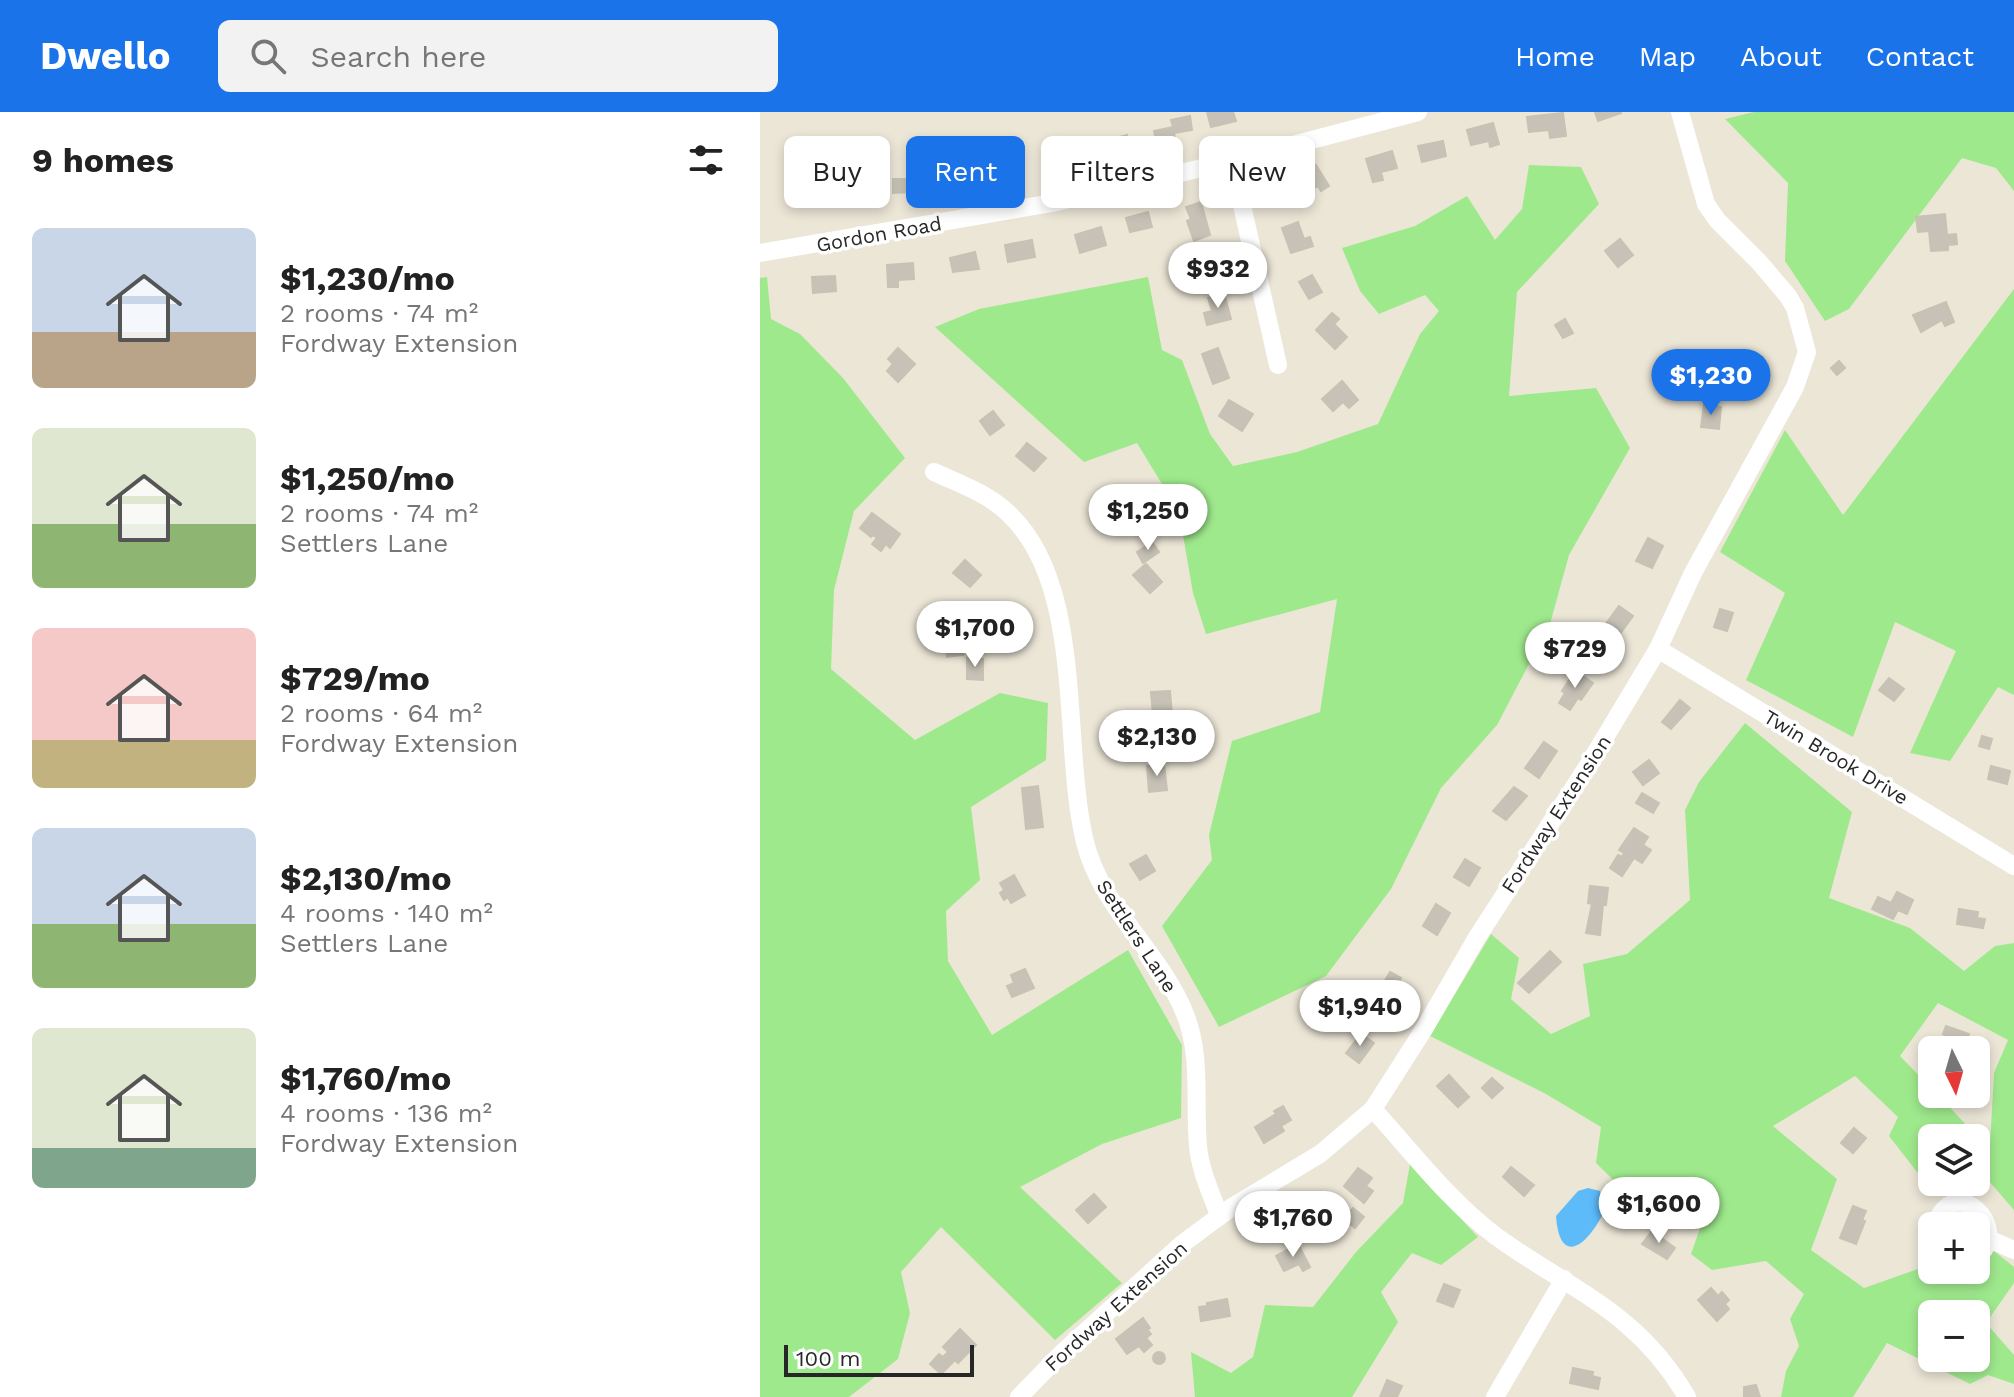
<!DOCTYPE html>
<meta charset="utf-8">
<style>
:root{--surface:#fff;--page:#f2f2f2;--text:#222;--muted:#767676;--accent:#1a73e8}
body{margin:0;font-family:"Work Sans",sans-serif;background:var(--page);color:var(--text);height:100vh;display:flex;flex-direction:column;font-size:30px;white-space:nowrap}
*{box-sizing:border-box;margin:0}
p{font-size:26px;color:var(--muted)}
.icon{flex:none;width:44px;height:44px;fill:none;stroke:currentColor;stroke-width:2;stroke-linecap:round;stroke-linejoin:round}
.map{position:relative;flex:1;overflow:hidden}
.drawer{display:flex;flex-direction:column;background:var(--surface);width:760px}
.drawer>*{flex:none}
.hud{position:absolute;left:24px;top:24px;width:760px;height:72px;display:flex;gap:16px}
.needle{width:52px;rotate:175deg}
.buttons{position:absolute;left:1158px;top:924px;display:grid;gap:16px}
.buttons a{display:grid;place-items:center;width:72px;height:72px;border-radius:12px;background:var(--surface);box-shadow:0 4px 12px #0003;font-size:40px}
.scale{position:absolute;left:24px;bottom:20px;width:190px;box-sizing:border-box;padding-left:8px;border:4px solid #272727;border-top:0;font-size:22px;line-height:28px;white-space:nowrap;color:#272727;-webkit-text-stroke:6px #fff;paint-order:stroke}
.price{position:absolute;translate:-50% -68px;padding:0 18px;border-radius:28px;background:#fff;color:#222;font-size:26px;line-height:52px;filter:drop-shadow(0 2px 4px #0008)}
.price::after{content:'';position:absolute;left:50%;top:48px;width:24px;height:18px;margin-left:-12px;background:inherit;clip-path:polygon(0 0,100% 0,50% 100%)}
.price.active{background:var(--accent);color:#fff}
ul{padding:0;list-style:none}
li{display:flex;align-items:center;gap:24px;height:200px;padding:0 32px}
li span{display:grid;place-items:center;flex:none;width:224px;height:160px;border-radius:12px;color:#555}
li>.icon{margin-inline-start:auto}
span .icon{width:96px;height:96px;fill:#fffc;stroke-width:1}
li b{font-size:34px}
h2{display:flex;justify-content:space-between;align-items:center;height:96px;padding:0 32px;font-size:34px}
.chip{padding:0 28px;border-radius:12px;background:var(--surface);box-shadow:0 4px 12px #0003;font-size:28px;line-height:72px}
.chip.active{background:var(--accent);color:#fff}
header{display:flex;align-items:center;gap:48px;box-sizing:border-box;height:112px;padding:0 40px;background:var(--accent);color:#fff}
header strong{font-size:38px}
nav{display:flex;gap:44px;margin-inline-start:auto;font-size:28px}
.search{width:560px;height:72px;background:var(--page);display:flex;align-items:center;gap:20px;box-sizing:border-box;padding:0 28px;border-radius:12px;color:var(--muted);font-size:30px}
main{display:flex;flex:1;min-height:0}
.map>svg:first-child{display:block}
.green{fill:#9fe98d;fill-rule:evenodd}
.water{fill:#5dbbfa}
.building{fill:#c7c2b7;stroke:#c7c2b1;stroke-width:2}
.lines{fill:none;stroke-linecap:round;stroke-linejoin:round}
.minor{stroke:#fff;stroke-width:18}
.labels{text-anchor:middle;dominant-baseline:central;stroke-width:7;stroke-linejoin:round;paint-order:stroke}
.street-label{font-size:20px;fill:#272727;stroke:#fff}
</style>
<header>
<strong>Dwello</strong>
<div class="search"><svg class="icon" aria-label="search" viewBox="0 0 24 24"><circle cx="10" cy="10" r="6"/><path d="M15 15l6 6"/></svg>Search here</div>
<nav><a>Home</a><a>Map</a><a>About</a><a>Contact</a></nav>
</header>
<main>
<section class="drawer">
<h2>9 homes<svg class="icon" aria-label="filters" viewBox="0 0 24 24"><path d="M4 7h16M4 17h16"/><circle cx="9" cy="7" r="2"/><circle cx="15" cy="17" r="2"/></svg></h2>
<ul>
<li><span style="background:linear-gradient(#c9d6e8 65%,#b9a48a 0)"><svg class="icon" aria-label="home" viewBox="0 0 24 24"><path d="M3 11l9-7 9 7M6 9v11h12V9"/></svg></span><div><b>$1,230/mo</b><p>2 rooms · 74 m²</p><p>Fordway Extension</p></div></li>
<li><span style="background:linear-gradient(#dfe7d0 60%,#8fb573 0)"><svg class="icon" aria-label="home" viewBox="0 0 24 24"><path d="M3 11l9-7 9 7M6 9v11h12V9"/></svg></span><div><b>$1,250/mo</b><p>2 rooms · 74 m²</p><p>Settlers Lane</p></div></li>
<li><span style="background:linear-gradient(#f6c9c9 70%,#c2b280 0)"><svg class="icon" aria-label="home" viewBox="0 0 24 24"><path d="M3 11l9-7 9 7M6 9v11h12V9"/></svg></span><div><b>$729/mo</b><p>2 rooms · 64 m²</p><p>Fordway Extension</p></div></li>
<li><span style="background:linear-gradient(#c9d6e8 60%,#8fb573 0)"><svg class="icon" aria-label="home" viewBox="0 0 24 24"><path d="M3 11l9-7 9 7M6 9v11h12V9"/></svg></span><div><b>$2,130/mo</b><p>4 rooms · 140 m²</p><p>Settlers Lane</p></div></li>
<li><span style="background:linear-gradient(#dfe7d0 75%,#7fa58c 0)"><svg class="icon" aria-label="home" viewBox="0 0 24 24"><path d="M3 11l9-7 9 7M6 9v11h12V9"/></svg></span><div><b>$1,760/mo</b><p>4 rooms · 136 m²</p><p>Fordway Extension</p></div></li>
</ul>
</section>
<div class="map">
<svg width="1254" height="1285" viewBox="0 0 1254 1285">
<rect width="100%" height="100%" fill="#ece6d7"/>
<!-- green -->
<g class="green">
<polygon points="994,0 1254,0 1254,79 1236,56 1202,46 1089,197 1065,209 1025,149 1028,71 965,7"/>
<polygon points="769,53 821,55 839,92 757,180 749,284 836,276 870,336 809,443 790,512 737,613 681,676 631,777 566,864 459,915 402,814 452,748 449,723 472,629 560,600 577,487 446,522 433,481 419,400 377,331 324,350 175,215 219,197 388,165 402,238 422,248 450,322 473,354 537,340 618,312 660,222 679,199 665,183 619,202 600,179 582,136 655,114 707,84 735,128 762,97"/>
<polygon points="7,165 11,207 40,222 83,266 145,346 94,399 74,478 71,557 155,628 240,581 288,591 286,648 211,695 220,768 186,799 188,849 232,923 368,838 422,933 421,1006 342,1032 260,1075 362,1171 295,1228 181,1115 141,1160 150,1201 138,1247 89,1285 0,1285 0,166"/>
<polygon points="1254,177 1254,583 1238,575 1190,649 1150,641 1196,539 1135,510 1093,625 986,568 1025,481 960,440 1025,318 1083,403"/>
<path d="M985,611L1092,700L1069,786L1150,816L1204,859L1235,834L1254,831V1098L1228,1068L1234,961L1248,928L1178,891L1140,944L1172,977V982H1177L1215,1022V1026H1172V1070H1211L1168,1074L1129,1024L1138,1005L1095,964L1013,1014L1077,1067L1051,1138L1104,1176L1172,1152V1158H1216V1149L1234,1139L1254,1155V1171L1226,1211L1254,1243V1272L1228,1263L1210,1272L1127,1231L1093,1285H1021L1026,1259L1039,1234L1030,1207L1044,1182L1006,1149L952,1158L931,1142L945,1102L905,1079L882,1096L836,1051L841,1015L786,982L670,924L731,822L759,846L751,887L791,922L830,904L823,852L867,842L930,788L925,698L939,670ZM1172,1202H1216V1246H1172Z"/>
<polygon points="650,1052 718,1125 681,1153 652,1141 621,1180 638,1210 592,1285 435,1285 431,1240 471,1261 493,1245 505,1193 553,1195 596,1140 643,1091"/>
</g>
<!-- water -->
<path class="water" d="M828,1076L840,1079L845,1097C832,1128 800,1160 796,1104L818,1079Z"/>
<!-- building -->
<g class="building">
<polygon points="447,0 473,0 476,9 451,15"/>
<polygon points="835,0 861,0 861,1 838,9"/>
<polygon points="803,1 806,24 790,26 789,18 769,20 767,5"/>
<polygon points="430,4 432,18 414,21 416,30 397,33 394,19 413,15 411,8"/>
<polygon points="733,11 739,32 730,35 729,29 711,33 707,18"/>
<polygon points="367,23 372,40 345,47 341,30"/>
<polygon points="683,29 686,44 662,50 658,34"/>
<polygon points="313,37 317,53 292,60 287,43"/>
<polygon points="632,39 637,56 621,60 623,68 613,70 606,47"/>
<polygon points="200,46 200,70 174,73 172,57 189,55 188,47"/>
<polygon points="251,48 255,64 229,69 226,53"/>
<polygon points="556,53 569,74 561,79 558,74 544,82 534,67"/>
<polygon points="133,67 154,67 154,80 133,81"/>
<polygon points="441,90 450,123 434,129 427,109 431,107 426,95"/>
<polygon points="388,100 392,115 370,120 366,106"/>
<polygon points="1185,102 1187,123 1196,122 1197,132 1188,133 1188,138 1171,139 1169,119 1158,120 1156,105"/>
<polygon points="538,110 544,127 550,125 553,134 531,141 522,116"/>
<polygon points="341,115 346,133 320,141 315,123"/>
<polygon points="860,127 873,143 858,155 845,139"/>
<polygon points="272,128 275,145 248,150 245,133"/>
<polygon points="215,140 219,157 193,160 190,146"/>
<polygon points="153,151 154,167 138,168 138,175 128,175 127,153"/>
<polygon points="552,163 562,180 549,187 539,170"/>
<polygon points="75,164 76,179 53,181 52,165"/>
<polygon points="464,181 471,207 447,213 444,201 452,199 448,186"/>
<polygon points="1186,190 1194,210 1185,214 1182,208 1161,220 1153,203"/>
<polygon points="572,201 579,207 574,212 587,225 575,237 556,218"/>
<polygon points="805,207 813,221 803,226 795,213"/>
<polygon points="138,236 155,252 138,270 127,259 133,252 128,247"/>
<polygon points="458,236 469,266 453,272 442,242"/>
<polygon points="1079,249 1085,256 1077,263 1071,256"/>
<polygon points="582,269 598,288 589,296 583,290 573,299 562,287"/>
<polygon points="469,288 493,302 482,319 459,304"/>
<polygon points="944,292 961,295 959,317 941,315"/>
<polygon points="233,299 244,313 230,323 220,309"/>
<polygon points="267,331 286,346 274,359 256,344"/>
<polygon points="357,377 365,391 361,393 364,399 351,407 339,387"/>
<polygon points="390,395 396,406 379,415 373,403"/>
<polygon points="112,401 140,422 130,436 126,432 121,439 112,432 117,426 113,423 111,425 100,416"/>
<polygon points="888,426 903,434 892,456 876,449"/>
<polygon points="392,430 399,440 383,451 377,440"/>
<polygon points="205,448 221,463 210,475 193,461"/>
<polygon points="386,452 402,470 390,481 373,463"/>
<polygon points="859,494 873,504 859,523 845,513"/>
<polygon points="960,497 973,501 967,519 954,515"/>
<polygon points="201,528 203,543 187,545 186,529"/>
<polygon points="207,546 223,547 223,568 207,567"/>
<polygon points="815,559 833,571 821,588 818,586 810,598 799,591 805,581 802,579"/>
<polygon points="1129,566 1144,577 1134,589 1119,578"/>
<polygon points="410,579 412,602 393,603 391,580"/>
<polygon points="920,588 930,596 911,617 902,610"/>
<polygon points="1222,624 1232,627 1229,637 1219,634"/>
<polygon points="784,630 797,639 779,666 765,656"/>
<polygon points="889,648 899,661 883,673 873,660"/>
<polygon points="404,652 407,678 389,680 387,654"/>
<polygon points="1231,654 1250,659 1247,672 1228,667"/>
<polygon points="278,674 283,715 266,717 262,676"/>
<polygon points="754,675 767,684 746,708 733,699"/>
<polygon points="882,681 899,691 893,701 876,691"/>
<polygon points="874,716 888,725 883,733 891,738 882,751 874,746 862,764 850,756 858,743 862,745 864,741 859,738"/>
<polygon points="386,743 395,759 380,768 370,752"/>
<polygon points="705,747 720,756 709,774 694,765"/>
<polygon points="254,763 265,783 251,791 248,785 244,788 240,781 244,778 240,771"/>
<polygon points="830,774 848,776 846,793 843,793 840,823 826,821 832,792 828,791"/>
<polygon points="1137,780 1153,788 1147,802 1138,798 1133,807 1112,797 1118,785 1131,791"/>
<polygon points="676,792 690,801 677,823 663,814"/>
<polygon points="1199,797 1218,800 1217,806 1225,807 1223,816 1197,812"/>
<polygon points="790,839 801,850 769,881 758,871"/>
<polygon points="265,857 274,876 252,885 247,874 254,871 251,863"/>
<polygon points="630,860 641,866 638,872 642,874 632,892 620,885 626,874 623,872"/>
<polygon points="1186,914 1209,922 1201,938 1182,938 1188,925 1183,922"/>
<polygon points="601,922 614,931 599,951 586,941"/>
<polygon points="689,963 709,985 698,995 677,974"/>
<polygon points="732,966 743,976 732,986 722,976"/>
<polygon points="523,994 531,1008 521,1014 524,1019 504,1031 495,1015 516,1002 514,999"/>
<polygon points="1094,1016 1106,1026 1093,1041 1081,1031"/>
<polygon points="751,1055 774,1073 764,1084 743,1065"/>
<polygon points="598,1056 612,1066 606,1074 613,1079 604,1091 584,1074"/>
<polygon points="334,1082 346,1095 328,1111 316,1098"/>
<polygon points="1093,1094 1106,1099 1102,1108 1105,1109 1096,1132 1080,1126"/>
<polygon points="593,1096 604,1105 595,1116 584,1107"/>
<polygon points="892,1119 915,1136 907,1147 882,1132"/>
<polygon points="538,1132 550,1155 543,1159 539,1152 524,1159 516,1144"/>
<polygon points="684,1172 700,1178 693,1195 677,1189"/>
<polygon points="951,1176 958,1184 962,1180 969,1188 965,1192 969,1197 957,1209 938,1188"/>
<polygon points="467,1187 470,1204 441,1209 439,1195 447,1194 447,1191"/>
<polygon points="383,1206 390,1216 387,1218 391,1222 386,1226 392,1233 384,1240 379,1234 367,1242 356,1227"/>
<polygon points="200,1217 216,1233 198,1251 195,1248 181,1262 170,1252 179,1242 183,1245 188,1240 183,1235"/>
<circle cx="399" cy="1246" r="6"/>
<polygon points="813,1256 833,1260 832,1264 840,1266 838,1277 810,1271"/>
<polygon points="627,1268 642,1274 637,1285 620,1285"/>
<polygon points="996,1273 1000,1285 984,1285 984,1275"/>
</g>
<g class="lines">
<!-- minor -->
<g class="minor">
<polyline points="472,49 518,253"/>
<polyline points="0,141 292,91 472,49 658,0"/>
<path d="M174,360C200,372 227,381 248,401C326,473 301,633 325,730C341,796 401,841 425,902C442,944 434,990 438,1034C440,1058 451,1081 459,1103"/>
<polyline points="898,537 1254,754"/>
<path d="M613,997C652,1040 690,1090 737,1125C812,1179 877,1199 927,1285"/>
<path d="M1175,1114C1193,1058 1254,1116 1216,1146"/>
<polyline points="1231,1128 1254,1138"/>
<polyline points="259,1285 301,1242 422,1132 472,1095 560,1042 613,997 664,917 716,827 829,652 898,537 933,461 1035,275 1047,240 1035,196 1028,184 999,150 957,108 946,92 920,0"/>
<polyline points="735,1285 804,1167"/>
</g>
</g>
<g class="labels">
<!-- street labels -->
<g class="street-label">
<text transform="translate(119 122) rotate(-10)">Gordon Road</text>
<text transform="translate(1076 645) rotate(31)">Twin Brook Drive</text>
<text transform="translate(796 702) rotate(-57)">Fordway Extension</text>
<text transform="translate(377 824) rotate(57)">Settlers Lane</text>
<text transform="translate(356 1194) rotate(-42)">Fordway Extension</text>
</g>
</g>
</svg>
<div class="buttons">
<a><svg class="needle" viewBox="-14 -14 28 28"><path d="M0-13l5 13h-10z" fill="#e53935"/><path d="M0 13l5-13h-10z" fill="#767676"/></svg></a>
<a><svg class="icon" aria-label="layers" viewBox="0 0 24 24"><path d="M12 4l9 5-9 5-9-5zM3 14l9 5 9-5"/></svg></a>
<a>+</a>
<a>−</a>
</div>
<div class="scale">100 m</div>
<b class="price" style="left:458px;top:198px">$932</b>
<b class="price active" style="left:951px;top:305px">$1,230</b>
<b class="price" style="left:388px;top:440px">$1,250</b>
<b class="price" style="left:215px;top:557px">$1,700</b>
<b class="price" style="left:815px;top:578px">$729</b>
<b class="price" style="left:397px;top:666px">$2,130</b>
<b class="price" style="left:600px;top:936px">$1,940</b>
<b class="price" style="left:899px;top:1133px">$1,600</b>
<b class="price" style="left:533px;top:1147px">$1,760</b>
<div class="hud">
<a class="chip">Buy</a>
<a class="chip active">Rent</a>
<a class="chip">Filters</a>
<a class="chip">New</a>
</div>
</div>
</main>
